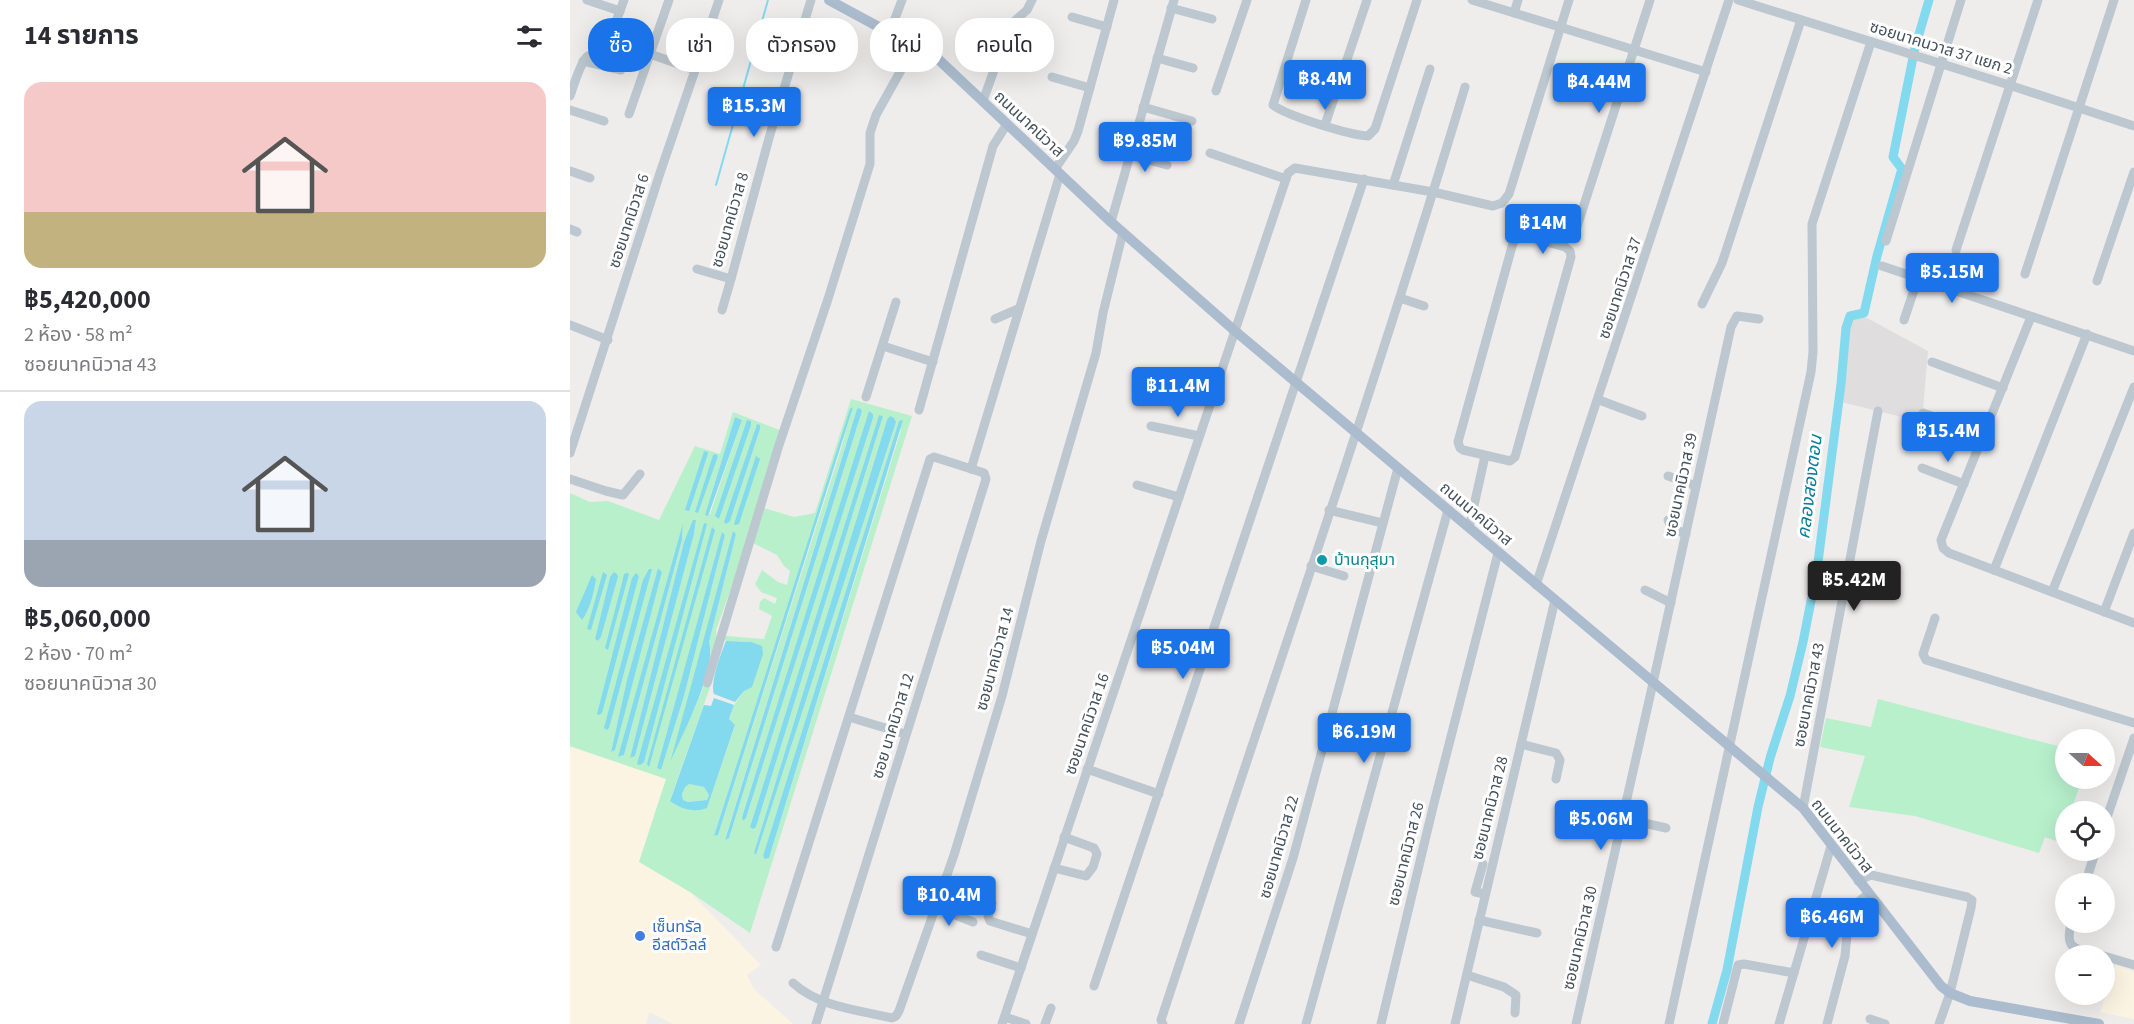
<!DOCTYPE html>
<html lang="th">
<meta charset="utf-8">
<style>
:root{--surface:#fff;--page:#f2f2f3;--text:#2b2b33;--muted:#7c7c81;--line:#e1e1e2;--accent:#1a73e8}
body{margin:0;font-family:"Source Sans 3","Noto Sans Thai",sans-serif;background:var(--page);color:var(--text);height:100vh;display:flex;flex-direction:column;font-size:22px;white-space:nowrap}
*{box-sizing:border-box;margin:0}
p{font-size:20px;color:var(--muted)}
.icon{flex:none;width:33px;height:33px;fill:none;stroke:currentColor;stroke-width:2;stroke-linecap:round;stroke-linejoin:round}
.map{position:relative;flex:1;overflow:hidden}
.drawer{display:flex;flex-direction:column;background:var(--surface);width:570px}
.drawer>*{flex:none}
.hud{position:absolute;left:18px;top:18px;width:570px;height:54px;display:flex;gap:12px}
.needle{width:39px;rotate:111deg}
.fabs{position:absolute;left:1485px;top:729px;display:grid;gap:12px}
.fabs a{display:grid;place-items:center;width:60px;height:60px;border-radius:50%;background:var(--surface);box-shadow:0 6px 24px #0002;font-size:30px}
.price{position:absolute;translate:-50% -51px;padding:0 14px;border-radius:6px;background:var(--accent);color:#fff;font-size:20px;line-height:39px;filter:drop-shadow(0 2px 3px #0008)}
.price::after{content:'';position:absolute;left:50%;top:36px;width:18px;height:14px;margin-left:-9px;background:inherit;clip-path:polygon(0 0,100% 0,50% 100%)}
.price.on{background:#222;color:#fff}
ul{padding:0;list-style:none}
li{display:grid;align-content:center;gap:12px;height:318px;padding:0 24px}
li+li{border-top:2px solid var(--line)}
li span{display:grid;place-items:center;height:186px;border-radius:18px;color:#555}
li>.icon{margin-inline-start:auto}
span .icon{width:108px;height:108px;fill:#fffc;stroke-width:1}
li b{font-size:26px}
h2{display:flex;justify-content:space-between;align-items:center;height:72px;padding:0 24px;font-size:26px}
.tag{padding:0 21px;border-radius:24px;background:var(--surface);box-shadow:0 6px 24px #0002;font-size:21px;line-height:54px}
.tag.on{background:var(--accent);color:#fff}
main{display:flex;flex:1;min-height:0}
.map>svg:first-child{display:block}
.commercial{fill:#fcf4e3}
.education{fill:#e0ddde}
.green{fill:#b8f0cc;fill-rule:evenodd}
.water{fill:#83d9ee;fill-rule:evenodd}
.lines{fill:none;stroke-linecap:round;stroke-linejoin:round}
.stream{stroke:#83d9ee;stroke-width:2}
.canal{stroke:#83d9ee;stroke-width:9}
.minor{stroke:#bcc7cf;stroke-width:9}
.major{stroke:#aabccd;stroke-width:10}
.culture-dot{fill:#0f9aa8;stroke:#fff;stroke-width:2}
.shop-dot{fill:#3f7fe0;stroke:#fff;stroke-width:2}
.labels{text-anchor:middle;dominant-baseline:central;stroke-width:6;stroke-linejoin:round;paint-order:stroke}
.street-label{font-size:16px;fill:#44505a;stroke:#fff}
.culture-label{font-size:16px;fill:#0d838f;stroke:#fff;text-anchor:start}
.shop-label{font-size:16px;fill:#366cbe;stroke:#fff;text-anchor:start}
.water-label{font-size:18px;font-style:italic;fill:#087e9b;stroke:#fff}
</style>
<main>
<section class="drawer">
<h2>14 รายการ<svg class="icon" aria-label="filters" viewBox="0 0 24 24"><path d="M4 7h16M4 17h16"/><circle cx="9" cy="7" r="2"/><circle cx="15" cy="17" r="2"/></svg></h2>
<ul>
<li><span style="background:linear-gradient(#f6c9c9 70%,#c2b280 0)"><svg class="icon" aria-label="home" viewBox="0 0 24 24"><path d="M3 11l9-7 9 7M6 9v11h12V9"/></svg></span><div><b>฿5,420,000</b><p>2 ห้อง · 58 m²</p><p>ซอยนาคนิวาส 43</p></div></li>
<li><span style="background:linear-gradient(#c9d6e8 75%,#9aa5b1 0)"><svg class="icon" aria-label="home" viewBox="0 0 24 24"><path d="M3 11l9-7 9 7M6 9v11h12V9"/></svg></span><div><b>฿5,060,000</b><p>2 ห้อง · 70 m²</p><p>ซอยนาคนิวาส 30</p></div></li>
</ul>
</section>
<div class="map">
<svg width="1564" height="1024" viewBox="0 0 1564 1024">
<rect width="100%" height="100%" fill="#efecec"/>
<!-- commercial -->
<g class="commercial">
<polygon points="0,747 96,779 69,862 120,892 191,965 177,975 184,989 223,1024 103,1024 79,1012 76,1024 0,1024"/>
<polygon points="1546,965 1564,972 1564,1019 1530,1012"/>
</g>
<!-- education -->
<polygon class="education" points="1285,318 1297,318 1358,351 1352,422 1271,402 1277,336 1280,322"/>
<!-- green -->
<g class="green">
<path d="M281,399L342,416L180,933L120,892L69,862L96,779L0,746V493L20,502L38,501L89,520L125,446L150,454L163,412L212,431L177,544L146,630L147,651L144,676L100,800L137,808L165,726L159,720L164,705L174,691L181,642L156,641L154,639L156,636L194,639L202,616L189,609L190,602L194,598L205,604L207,598L191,592L185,584L192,570L208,582L217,585L220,571L214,566L207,555L183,543L194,508L224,517L245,513ZM282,408L270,452L148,835L144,836ZM290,408L292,411L159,838L155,839L287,409ZM300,412L303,414V418L176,818L173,820L172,816ZM309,415L313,416L186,827H180ZM165,417L172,420L140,514L135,515ZM317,420L326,422L186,855L184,853L186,846ZM329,421L331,430L199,858L195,859L193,856ZM190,425V429L160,521L186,426ZM134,451L137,452V457L120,509L116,510ZM126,521L124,534L65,756L60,758L114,542ZM113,524L112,540L54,755L49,757ZM163,532L166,534L139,642C148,671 114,729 102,757ZM152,533L155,535L114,696L91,770L87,768ZM88,568L92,572L47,739L41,752L57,680ZM40,577H48L31,637L28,641L25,639Z"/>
<polygon points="1308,699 1495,748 1496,778 1512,779 1501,811 1496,812 1495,830 1492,843 1475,837 1469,853 1345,816 1279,807 1295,756 1250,747 1256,718 1301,727"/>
<polygon points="119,784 134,787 139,795 137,800 118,802 113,800 112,794 115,786"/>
</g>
<!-- water -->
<g class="water">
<polygon points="283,407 148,835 144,836 280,409"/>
<polygon points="290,408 292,411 159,838 155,840 287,409"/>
<polygon points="299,411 303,414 303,418 176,818 173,821 172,817"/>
<polygon points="309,415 313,416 186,827 183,829 180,827"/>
<polygon points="320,416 324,418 326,422 186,855 184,853 186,846 317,420"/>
<polygon points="165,417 172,420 138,516 135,515"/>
<polygon points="177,420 181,421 181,425 149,519 145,516"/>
<polygon points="333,420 199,858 195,859 193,856 329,421"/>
<polygon points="187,424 190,425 190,429 160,521 156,524 154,522"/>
<polygon points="134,451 138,452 137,457 120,509 119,511 115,510"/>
<polygon points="145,454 148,456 128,513 125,512 143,455"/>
<polygon points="186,456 190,459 169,524 165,525 164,524"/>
<polygon points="123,520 126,520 124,534 65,756 60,758 114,542"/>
<polygon points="113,523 112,540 54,755 48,757"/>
<polygon points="134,523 137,524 133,539 74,762 70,765 67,764"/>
<polygon points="142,527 145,530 79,767 77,764"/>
<path d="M163,531L166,534L139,642C147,670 112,735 100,763Z"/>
<polygon points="152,532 155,535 114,696 91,770 87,768"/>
<polygon points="88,568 92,572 45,750 41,752 57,680"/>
<polygon points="79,569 82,569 39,728 37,730 34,728 73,580"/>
<polygon points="33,572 37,575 23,623 21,630 17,629"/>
<polygon points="44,572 47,574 48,577 31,637 28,641 25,639 40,577"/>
<polygon points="57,573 59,574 38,650 35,648 52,583 54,574"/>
<polygon points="66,573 69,576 32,713 29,715 27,714 62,578"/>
<path d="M22,575L26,579C24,592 20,609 12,620L6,612Z"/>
<path d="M156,641L181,642L192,646L193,654L182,687L174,691L165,702L144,694C140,681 151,654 156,641Z"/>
<path d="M144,698L164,705L159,719L165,725L137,808C124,813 111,809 100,801L134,705L141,706ZM119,784L134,787L139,795L137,800L118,802L113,800L112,794L115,787Z"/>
</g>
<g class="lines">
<!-- stream -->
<polyline class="stream" points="146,185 198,0"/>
<!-- canal -->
<polyline class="canal" points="1142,1024 1157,970 1188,807 1200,758 1220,696 1233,642 1247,570 1271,384 1276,328 1280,316 1294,313 1307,256 1331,172 1332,169 1323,157 1345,48 1359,0"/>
<!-- minor -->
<g class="minor">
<polyline points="17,0 50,11"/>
<path d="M736,0L703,105C717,116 780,135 798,136L805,129L847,0"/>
<polyline points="902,0 1136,72"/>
<polyline points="1168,0 1439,85 1564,126"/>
<polyline points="601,8 642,19"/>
<polyline points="944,13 948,0"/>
<polyline points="502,17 537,27"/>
<polyline points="320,32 332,0"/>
<polyline points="80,54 125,70"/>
<polyline points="587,58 623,68"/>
<polyline points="13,61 51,70"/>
<polyline points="482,77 520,88"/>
<polyline points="646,91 677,0"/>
<path d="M0,96C3,88 11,60 18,56C25,53 30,55 36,49L54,0"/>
<polyline points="413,101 440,25 457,10 462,0"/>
<polyline points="573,107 622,121"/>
<polyline points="0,110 34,121"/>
<polyline points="59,114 99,0"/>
<polyline points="755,125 797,0"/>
<polyline points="640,153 716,179"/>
<polyline points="560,155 597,165"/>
<polyline points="485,169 504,141 508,131 544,0"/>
<polyline points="0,171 20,178"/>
<polyline points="823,185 860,69"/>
<polyline points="541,222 604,0"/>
<polyline points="0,229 7,232"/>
<polygon points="952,235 995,247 1000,251 1001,257 945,457 940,461 893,450 890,448 888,442 943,243 947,237"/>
<polyline points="1004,236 1080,0"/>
<polyline points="1316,241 1391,0"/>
<polyline points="1386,250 1468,0"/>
<polyline points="1312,266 1564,351"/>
<polyline points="127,269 161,279 199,138 241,0"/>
<polyline points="1455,274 1544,0"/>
<polyline points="1527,281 1564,172"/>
<polyline points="830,298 854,306"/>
<polyline points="1132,304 1152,263 1231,20"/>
<polyline points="152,310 161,279"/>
<polyline points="1461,317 1371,540 1373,548 1379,553 1564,623"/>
<polyline points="425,319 448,309"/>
<polyline points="1334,320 1348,278"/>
<polyline points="0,325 38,340"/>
<polyline points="313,346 363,362"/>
<polyline points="1362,362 1433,388"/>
<path d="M592,394C615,368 616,376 648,380"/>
<polyline points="296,397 326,302"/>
<polyline points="1029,400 1072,416"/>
<polyline points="349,410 423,146 437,124"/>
<polyline points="1353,413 1414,435"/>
<polyline points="581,426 629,436"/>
<polyline points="0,453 90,173 149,0"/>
<polyline points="1352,468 1394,484"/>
<polyline points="401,469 490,174"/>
<polyline points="1098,476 1126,486"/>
<polyline points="0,479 36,491 53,495 70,474"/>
<polyline points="567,485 609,497"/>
<polyline points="759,510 813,523"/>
<polyline points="1098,520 1101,528 1116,534"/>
<polyline points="899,528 915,456"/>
<polyline points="741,566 774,576"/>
<polyline points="1424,570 1517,334"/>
<polyline points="966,585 1159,0"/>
<polyline points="1075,590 1101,603"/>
<polyline points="1482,592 1564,387"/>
<polyline points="1534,612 1564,533"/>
<polyline points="1365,618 1353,654 1356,660 1564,723"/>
<polyline points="137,683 209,445 258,299 300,164 300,133 306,115 345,45"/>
<polyline points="279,717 335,734"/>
<polyline points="951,744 986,753 990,760 986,779"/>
<polyline points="517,769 589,794"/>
<polyline points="1233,808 1308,411"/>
<polyline points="1052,818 1096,828"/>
<polyline points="1534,826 1564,738"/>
<polyline points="913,864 905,892 915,894"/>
<polyline points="484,868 516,876 523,867 527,854 524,848 494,837"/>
<polyline points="1288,881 1301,875 1397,897 1402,900 1401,908 1380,993 1369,1024"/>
<polyline points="1515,884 1526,850"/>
<polyline points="422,903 418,916 420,921 462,934"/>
<polyline points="365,907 403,922"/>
<polyline points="909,920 967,933"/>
<path d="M1502,922C1492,952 1509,949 1532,956"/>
<polyline points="206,947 360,459 364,457 414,473 416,479 246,1024"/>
<polyline points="411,955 451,968"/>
<polyline points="1534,956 1564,965"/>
<polyline points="897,975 934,987 946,995 945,1013"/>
<path d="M223,983C249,1007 289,1010 322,1018L326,1016L329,1011L384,855L432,696L471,541L526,353L533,313L553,232"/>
<polyline points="524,986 794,179"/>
<polyline points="435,1017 456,1024"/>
<polyline points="1300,1019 1315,1024"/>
<polyline points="432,1024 718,173 725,168 863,192 923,206 932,203 939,194 999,0"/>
<polyline points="475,1024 481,1008"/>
<path d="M593,1024L591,1020C693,709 801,400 895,87"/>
<polyline points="669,1024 723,858 828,468"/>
<polyline points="736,1024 878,510"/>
<polyline points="811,1024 864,803 928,553"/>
<polyline points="885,1024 985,600"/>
<polyline points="1006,1024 1083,683 1161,327 1167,316 1189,319"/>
<polyline points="1099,1024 1241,372 1243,352 1242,224 1301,42"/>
<polyline points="1153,1024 1168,965 1174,964 1224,973"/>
<polyline points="1209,1024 1261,846"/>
<polyline points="1257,1024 1275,956 1278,923 1286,904 1298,894"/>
</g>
<!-- major -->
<polyline class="major" points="259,0 368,59 541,222 665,331 1233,808 1371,986 1380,993 1400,1001 1529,1024"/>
</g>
<!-- markers -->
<circle class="culture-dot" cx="752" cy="560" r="6"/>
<circle class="shop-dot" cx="70" cy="936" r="6"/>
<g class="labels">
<!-- street labels -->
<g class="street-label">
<text transform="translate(1371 48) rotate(17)">ซอยนาคนวาส 37 แยก 2</text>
<text transform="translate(459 124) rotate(43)">ถนนนาคนิวาส</text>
<text transform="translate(160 220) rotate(-74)">ซอยนาคนิวาส 8</text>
<text transform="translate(59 221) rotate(-72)">ซอยนาคนิวาส 6</text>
<text transform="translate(1050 288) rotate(-72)">ซอยนาคนิวาส 37</text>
<text transform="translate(1111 485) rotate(-78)">ซอยนาคนิวาส 39</text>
<text transform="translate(906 514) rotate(40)">ถนนนาคนิวาส</text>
<text transform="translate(425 659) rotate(-75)">ซอยนาคนิวาส 14</text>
<text transform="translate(1239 695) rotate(-79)">ซอยนาคนิวาส 43</text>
<text transform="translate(517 724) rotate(-71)">ซอยนาคนิวาส 16</text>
<text transform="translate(323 726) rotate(-73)">ซอย นาคนิวาส 12</text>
<text transform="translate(920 808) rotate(-76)">ซอยนาคนิวาส 28</text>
<text transform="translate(1272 836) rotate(52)">ถนนนาคนิวาส</text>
<text transform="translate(709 847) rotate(-74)">ซอยนาคนิวาส 22</text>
<text transform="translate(836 854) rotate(-76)">ซอยนาคนิวาส 26</text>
<text transform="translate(1010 938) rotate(-77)">ซอยนาคนิวาส 30</text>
</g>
<!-- culture labels -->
<g class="culture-label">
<text x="764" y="560">บ้านกุสุมา</text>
</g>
<!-- shop labels -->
<g class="shop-label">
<text x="82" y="927">เซ็นทรัล<tspan x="82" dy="18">อีสต์วิลล์</tspan></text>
</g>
<!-- water labels -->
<g class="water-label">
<text transform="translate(1240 487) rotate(-83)">คลองสองตอน</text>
</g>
</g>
</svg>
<div class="fabs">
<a><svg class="needle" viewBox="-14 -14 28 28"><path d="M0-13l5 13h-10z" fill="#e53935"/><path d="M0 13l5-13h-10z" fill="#7c7c81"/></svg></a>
<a><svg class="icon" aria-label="locate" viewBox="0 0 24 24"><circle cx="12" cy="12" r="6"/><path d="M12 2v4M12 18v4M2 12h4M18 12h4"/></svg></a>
<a>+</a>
<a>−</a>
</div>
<b class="price" style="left:755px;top:111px">฿8.4M</b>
<b class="price" style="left:1029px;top:114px">฿4.44M</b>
<b class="price" style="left:184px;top:138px">฿15.3M</b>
<b class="price" style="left:575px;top:173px">฿9.85M</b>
<b class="price" style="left:973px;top:255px">฿14M</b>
<b class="price" style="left:1382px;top:304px">฿5.15M</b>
<b class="price" style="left:608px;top:418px">฿11.4M</b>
<b class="price" style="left:1378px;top:463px">฿15.4M</b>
<b class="price on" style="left:1284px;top:612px">฿5.42M</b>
<b class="price" style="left:613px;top:680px">฿5.04M</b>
<b class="price" style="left:794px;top:764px">฿6.19M</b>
<b class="price" style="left:1031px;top:851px">฿5.06M</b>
<b class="price" style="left:379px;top:927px">฿10.4M</b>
<b class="price" style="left:1262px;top:949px">฿6.46M</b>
<div class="hud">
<a class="tag on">ซื้อ</a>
<a class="tag">เช่า</a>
<a class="tag">ตัวกรอง</a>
<a class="tag">ใหม่</a>
<a class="tag">คอนโด</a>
</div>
</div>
</main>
